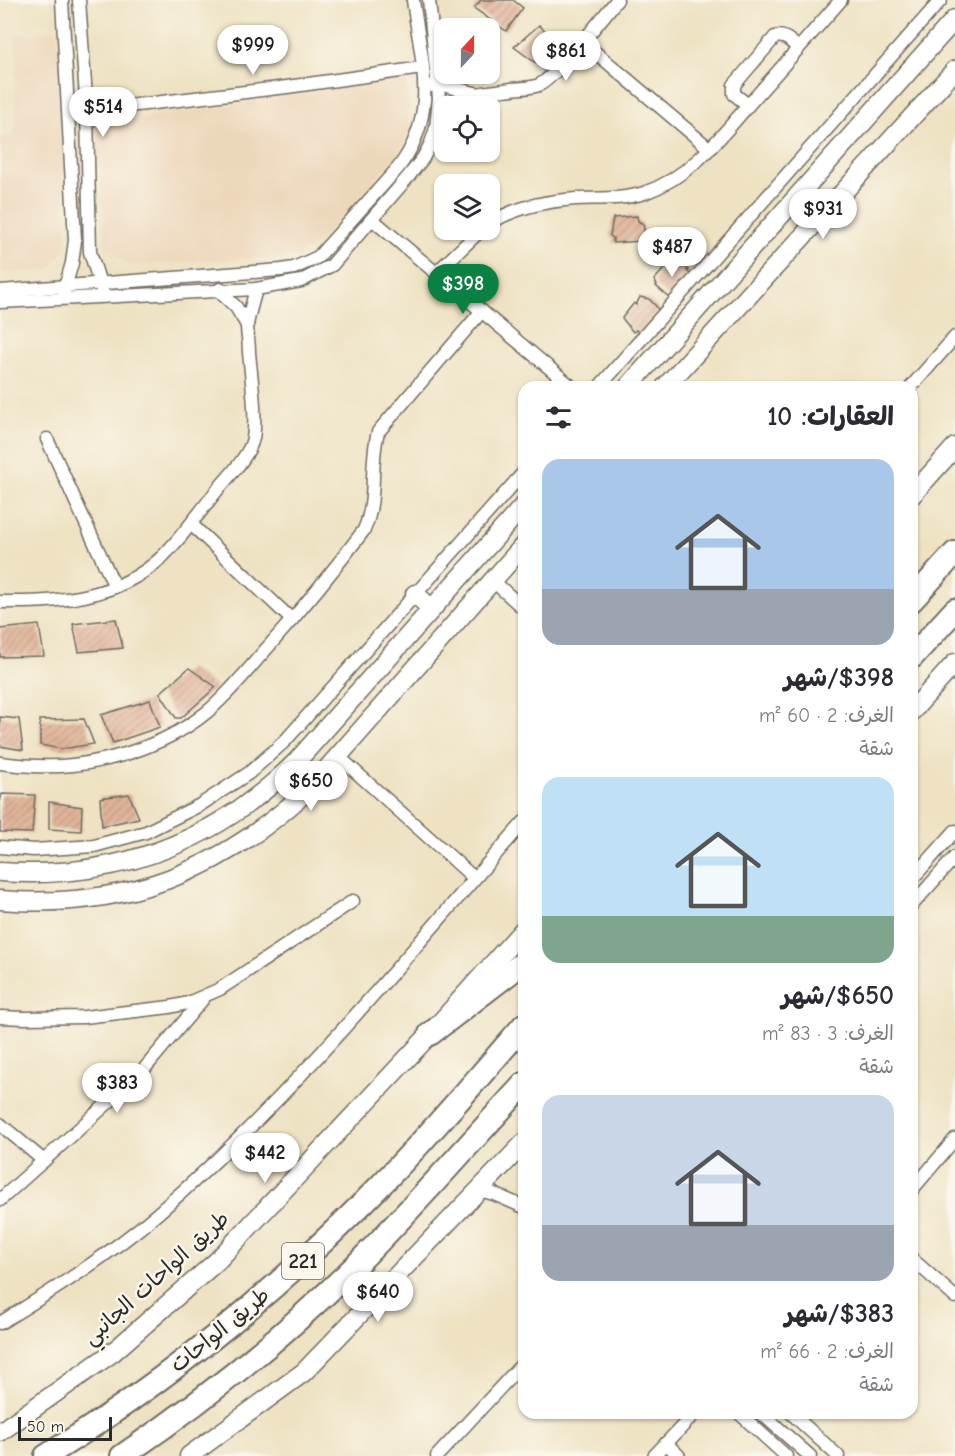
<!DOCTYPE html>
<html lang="ar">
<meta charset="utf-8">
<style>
:root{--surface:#fff;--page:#f2f2f3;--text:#2b2b33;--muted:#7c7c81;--accent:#0b8043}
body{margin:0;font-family:"Comic Neue","Playpen Sans Arabic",sans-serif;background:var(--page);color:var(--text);direction:rtl;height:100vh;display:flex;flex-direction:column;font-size:22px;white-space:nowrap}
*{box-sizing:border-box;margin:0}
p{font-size:20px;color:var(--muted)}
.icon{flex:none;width:33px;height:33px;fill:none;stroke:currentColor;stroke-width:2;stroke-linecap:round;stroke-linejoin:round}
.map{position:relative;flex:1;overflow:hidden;direction:ltr}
.panel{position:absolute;left:518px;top:381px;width:400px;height:1038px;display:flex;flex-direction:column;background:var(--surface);border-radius:18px;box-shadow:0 2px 4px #0004;direction:rtl}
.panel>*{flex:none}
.needle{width:39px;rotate:22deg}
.buttons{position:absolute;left:434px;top:18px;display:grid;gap:12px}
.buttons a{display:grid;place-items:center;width:66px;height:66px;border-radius:12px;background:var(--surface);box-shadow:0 2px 4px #0004;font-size:30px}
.scale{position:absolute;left:18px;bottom:15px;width:94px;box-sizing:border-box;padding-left:6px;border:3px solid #2b2b2b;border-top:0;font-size:16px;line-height:21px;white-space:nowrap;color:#2b2b2b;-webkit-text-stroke:4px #fbf7ec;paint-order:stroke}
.price{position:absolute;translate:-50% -51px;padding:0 14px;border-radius:21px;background:#fff;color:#222;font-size:20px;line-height:39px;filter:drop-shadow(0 2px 3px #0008)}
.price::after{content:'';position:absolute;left:50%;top:36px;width:18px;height:14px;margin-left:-9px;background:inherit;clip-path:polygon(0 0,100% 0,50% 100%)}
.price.current{background:var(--accent);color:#fff}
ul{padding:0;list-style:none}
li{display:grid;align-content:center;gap:12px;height:318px;padding:0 24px}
li span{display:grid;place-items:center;height:186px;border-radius:18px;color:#555}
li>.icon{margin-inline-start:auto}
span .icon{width:108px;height:108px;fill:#fffc;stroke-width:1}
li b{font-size:26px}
h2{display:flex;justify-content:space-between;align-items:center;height:72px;padding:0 24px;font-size:26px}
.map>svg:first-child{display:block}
.built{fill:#edd7ba}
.building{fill:url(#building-hatch)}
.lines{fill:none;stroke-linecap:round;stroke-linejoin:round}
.street-casing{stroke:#6f6b60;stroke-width:15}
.secondary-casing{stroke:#6f6b60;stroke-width:21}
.highway-casing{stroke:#6f6b60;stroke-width:26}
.street{stroke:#fff;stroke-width:12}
.secondary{stroke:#fff;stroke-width:18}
.highway{stroke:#fff;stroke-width:22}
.labels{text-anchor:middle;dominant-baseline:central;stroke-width:5;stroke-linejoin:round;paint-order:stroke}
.shield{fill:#fbf7ec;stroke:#696865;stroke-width:1.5}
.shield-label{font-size:21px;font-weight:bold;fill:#2b2b2b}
.street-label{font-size:22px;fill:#2b2b2b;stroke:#fbf7ec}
</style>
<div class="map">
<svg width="955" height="1456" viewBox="0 0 955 1456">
<defs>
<pattern id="building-hatch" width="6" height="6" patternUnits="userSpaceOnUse" patternTransform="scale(1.5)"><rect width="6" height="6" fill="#e2b59a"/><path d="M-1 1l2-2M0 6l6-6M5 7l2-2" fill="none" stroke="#b7937e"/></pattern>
</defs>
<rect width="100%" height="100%" fill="#fbf7ec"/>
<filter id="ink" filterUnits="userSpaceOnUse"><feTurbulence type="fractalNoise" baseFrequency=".0167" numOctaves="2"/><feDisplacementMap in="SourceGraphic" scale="12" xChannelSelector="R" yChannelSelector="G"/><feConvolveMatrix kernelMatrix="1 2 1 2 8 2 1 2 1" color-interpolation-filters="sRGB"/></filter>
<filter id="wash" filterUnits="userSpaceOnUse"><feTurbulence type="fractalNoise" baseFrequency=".008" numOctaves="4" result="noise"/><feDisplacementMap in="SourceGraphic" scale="24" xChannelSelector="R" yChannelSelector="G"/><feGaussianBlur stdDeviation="1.35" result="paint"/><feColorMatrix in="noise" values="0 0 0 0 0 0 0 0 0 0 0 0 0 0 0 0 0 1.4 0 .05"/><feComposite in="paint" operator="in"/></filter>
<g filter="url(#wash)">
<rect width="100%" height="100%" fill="#eee2c2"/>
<!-- built -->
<g class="built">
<polygon points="57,30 67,247 49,270 0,273 0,138 15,134 16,36"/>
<polygon points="405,78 412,127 397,155 317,245 298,256 129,265 105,246 96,126"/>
</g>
<g id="blocks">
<!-- building -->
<g class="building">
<polygon points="481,0 513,0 523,8 506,31 474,8"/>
<polygon points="539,25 565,50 544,69 514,47"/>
<polygon points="637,216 638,221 643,224 645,235 641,235 642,241 613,243 613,238 610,236 613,218"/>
<polygon points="674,258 689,270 687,271 691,275 671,299 656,286 657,285 654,280"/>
<polygon points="640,297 649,299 656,306 659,311 641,334 636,330 633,332 622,318 634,303 636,305"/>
<polygon points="116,619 123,648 79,652 73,624"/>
<polygon points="39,625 44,656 0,657 0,629"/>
<polygon points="189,668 216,687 181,718 176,718 160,693"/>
<polygon points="150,700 160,727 113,743 101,715"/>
<polygon points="0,717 19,719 23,750 0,746"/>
<polygon points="84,719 94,744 61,749 40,745 40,720"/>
<polygon points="2,794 35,795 32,833 0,832 0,803"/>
<polygon points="129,794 139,818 102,826 100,798"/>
<polygon points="49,802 82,807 81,831 49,829"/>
</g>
</g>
</g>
<g filter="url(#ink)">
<use href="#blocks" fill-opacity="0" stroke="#6f6b60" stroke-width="1.5"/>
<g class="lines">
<!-- street casing -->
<g class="street-casing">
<g id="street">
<polyline points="62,0 75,240 72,263 64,291"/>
<polyline points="79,0 87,111 90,252 102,290"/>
<polyline points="582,41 710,149"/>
<polyline points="430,86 438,84 475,93"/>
<path d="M748,105L734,94V85L775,37C785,34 791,42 798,48"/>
<path d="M446,106C466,93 489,92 512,89C521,88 531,88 539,85C557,76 602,18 617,0"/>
<polyline points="87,111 287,87 422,68"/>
<polyline points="373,220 572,387"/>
<path d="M489,224C513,208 547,201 576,199C599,198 622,200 644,193C694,176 725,131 759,93C786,62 814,31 841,0"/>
<polyline points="436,273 481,230"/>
<polyline points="220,289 220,292 236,307 247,325"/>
<path d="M0,291L281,270L294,268L318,257L398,168C440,114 421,61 413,0"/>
<polyline points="0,302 256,289 301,281 332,265 408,177 423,158 431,143 436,128 439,98 429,0"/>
<polyline points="599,387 941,0"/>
<polyline points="911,387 955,337"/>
<polyline points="47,439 115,587"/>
<polyline points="191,524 292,620"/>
<polyline points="492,580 524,609"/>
<path d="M0,602C57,603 118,599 162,557C181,538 198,515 214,494C225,480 250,456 253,438C257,414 251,377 249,352C249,343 247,333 247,325C249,313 253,301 256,289"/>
<polyline points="338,756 474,878"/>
<path d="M0,763C24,766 48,768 73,765C118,760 171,742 207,712C230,693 249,668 269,646C302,609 334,570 364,530C378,498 369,465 378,432L482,311"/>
<polyline points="0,847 34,850 94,846 146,832 200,805 249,773 285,741 524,472"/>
<polyline points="912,879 955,831"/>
<polyline points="912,905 955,857"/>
<polyline points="0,1017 25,1018 84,1017 170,1007 188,1003 220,989 353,901"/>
<polyline points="0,1124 44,1161"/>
<polyline points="479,1190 494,1194 524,1207"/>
<polyline points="912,1190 955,1139"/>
<polyline points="0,1200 140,1074 203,999"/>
<polyline points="912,1259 955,1297"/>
<path d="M0,1323C54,1290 109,1255 157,1214C293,1097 406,956 524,822"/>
<polyline points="739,1413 786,1456"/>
<polyline points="761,1413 810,1456"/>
<polyline points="791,1413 838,1456"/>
<polyline points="666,1443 679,1456"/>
<polyline points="437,1456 524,1362"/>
<polyline points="654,1456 695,1413"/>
</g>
</g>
<!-- secondary casing -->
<g class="secondary-casing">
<g id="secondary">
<polyline points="628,387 955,19"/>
<polyline points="665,387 955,70"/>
<polyline points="912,495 955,447"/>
<polyline points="415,594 432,609"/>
<polyline points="912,711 955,663"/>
<path d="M0,872C116,880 215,843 297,761L524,505"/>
<path d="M0,900C123,910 222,872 311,787L524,545"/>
<polyline points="0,1432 112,1353 217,1261 430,1034 524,929"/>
<polyline points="189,1456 304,1372 524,1143"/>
</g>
</g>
<!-- highway casing -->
<g class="highway-casing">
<g id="highway">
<polyline points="912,600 955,553"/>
<polyline points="912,657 955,610"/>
<polyline points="430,1034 524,962"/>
<path d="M46,1456C161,1385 269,1297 365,1201C421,1145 472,1085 524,1025"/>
<path d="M122,1456C205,1400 283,1337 354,1267C413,1208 468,1145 524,1084"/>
</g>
</g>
<!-- street -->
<use href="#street" class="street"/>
<!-- secondary -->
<use href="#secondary" class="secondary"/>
<!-- highway -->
<use href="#highway" class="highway"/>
</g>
</g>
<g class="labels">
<!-- shield labels -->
<rect class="shield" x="282" y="1243" width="42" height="36" rx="4.5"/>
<g class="shield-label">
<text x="303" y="1261">221</text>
</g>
<!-- street labels -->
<g class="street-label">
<text transform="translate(156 1278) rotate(-42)">طريق الواحات الجانبي</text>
<text transform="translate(220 1330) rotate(-39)">طريق الواحات</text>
</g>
</g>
</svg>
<div class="buttons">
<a><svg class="needle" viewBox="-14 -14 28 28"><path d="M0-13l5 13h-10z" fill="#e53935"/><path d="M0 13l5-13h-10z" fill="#7c7c81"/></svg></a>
<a><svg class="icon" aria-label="locate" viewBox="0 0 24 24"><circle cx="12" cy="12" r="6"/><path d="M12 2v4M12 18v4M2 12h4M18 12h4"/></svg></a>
<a><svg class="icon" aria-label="layers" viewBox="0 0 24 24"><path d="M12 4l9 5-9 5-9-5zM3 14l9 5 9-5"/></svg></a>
</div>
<div class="scale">50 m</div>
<b class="price" style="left:253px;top:76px">$999</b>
<b class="price" style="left:566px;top:82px">$861</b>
<b class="price" style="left:103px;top:138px">$514</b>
<b class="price" style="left:823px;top:240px">$931</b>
<b class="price" style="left:672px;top:278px">$487</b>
<b class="price current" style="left:463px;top:315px">$398</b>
<b class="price" style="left:311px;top:812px">$650</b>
<b class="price" style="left:117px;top:1114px">$383</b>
<b class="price" style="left:265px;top:1184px">$442</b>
<b class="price" style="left:378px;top:1323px">$640</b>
<section class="panel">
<h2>العقارات: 10<svg class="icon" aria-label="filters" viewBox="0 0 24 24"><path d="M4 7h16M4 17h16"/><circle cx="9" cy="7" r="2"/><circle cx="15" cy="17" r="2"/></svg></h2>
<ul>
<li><span style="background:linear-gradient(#a9c7e8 70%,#9aa5b1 0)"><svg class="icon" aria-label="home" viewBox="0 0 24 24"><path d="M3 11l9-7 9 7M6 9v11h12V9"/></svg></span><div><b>$398/شهر</b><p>الغرف: 2 · 60 m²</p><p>شقة</p></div></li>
<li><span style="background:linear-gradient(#bfe0f5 75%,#7fa58c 0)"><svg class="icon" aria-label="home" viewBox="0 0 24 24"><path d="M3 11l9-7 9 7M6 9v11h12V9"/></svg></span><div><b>$650/شهر</b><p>الغرف: 3 · 83 m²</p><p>شقة</p></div></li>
<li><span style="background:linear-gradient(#c9d6e8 70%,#9aa5b1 0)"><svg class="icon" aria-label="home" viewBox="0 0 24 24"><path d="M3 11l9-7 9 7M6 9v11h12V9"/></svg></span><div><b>$383/شهر</b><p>الغرف: 2 · 66 m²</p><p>شقة</p></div></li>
</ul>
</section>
</div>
